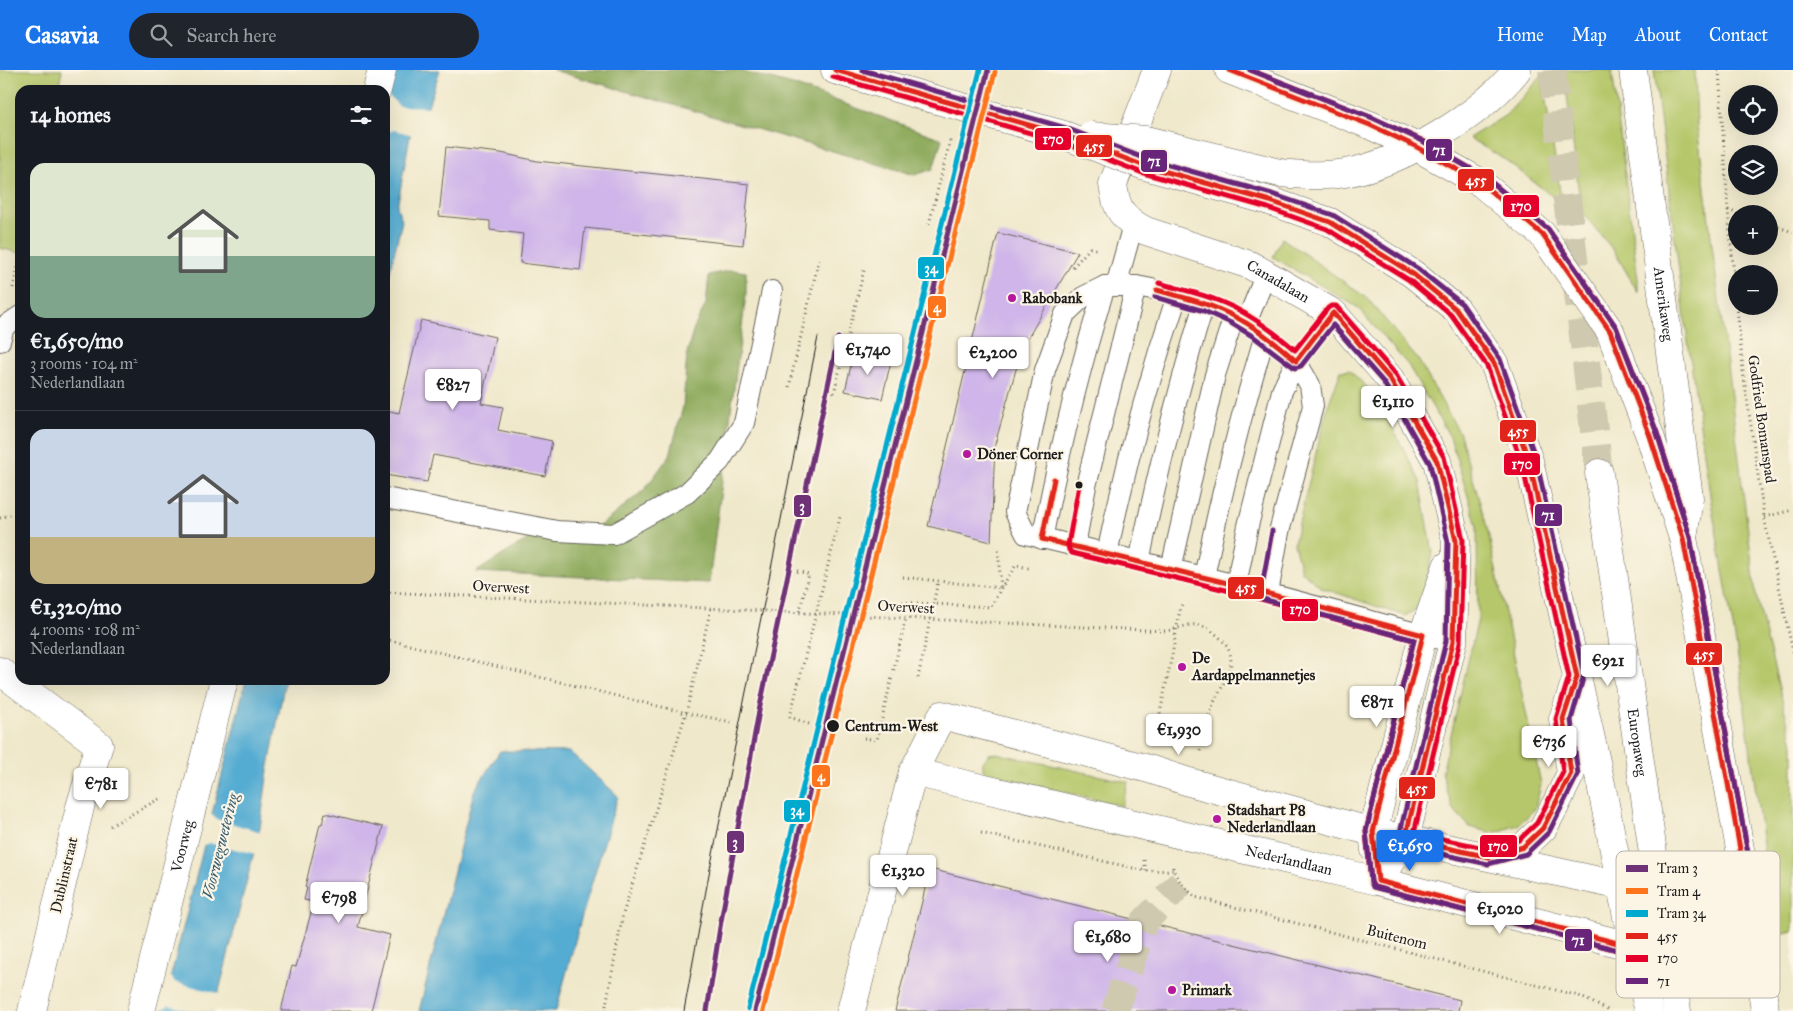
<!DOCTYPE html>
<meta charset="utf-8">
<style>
:root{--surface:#171b24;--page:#20242c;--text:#f1f3f6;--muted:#9ea1a6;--line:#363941;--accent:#1a73e8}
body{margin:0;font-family:"IM FELL Great Primer",serif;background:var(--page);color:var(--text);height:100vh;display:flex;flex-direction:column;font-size:19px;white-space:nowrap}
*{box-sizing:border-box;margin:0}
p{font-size:16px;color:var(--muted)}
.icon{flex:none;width:28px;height:28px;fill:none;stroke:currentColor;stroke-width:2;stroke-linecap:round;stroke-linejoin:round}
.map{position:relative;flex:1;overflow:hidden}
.details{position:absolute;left:15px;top:15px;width:375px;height:600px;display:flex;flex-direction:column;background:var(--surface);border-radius:15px;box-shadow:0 5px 20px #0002}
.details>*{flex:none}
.controls{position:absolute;left:1728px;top:15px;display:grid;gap:10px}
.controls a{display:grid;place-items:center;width:50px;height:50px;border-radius:50%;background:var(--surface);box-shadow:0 5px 20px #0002;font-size:25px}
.price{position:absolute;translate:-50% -42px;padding:0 11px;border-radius:5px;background:#fff;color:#222;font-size:16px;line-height:32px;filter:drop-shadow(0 1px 2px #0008)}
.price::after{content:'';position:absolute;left:50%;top:30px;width:15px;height:11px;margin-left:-8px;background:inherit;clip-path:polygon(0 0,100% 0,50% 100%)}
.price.on{background:var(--accent);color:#fff}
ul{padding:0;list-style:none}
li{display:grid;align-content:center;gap:10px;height:265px;padding:0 15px}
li+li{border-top:1px solid var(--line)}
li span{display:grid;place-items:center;height:155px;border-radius:15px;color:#555}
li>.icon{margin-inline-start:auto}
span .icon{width:90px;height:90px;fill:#fffc;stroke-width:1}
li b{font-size:21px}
h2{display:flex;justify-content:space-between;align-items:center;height:60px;padding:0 15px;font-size:21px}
header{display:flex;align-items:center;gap:30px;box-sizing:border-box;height:70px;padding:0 25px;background:var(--accent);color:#fff}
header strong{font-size:24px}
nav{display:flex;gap:28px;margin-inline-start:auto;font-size:18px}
.search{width:350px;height:45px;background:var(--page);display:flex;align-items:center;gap:12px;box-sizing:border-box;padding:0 18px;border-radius:28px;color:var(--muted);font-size:19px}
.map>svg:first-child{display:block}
.green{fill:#b5c76b;stroke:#687244}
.forest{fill:#90ac5f;stroke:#56643e}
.water{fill:#55acd2;stroke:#386477}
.pier{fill:#efe8ca}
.building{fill:#cfb5e9}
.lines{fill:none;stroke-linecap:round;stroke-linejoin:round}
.street-tunnel{stroke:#cfc9b0;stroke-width:28;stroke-dasharray:28 14;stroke-linecap:butt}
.secondary-tunnel{stroke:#cfc9b0;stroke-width:28;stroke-dasharray:28 14;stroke-linecap:butt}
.lane-casing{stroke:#666359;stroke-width:22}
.street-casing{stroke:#666359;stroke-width:29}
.secondary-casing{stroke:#666359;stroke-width:29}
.primary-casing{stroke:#666359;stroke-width:29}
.path{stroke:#666359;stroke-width:3;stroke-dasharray:1 4;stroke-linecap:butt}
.lane{stroke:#fff;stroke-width:20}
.street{stroke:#fff;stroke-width:28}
.secondary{stroke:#fff;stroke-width:28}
.primary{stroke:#fff;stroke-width:28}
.tram{stroke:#1c1c1c;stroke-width:1}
.primary-bridge-casing{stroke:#666359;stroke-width:29;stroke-linecap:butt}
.path-bridge{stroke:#666359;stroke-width:3;stroke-dasharray:1 4;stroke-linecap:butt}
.primary-bridge{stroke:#fff;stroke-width:28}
.bus-1-casing{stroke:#fcf5e5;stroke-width:9}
.bus-2-casing{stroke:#fcf5e5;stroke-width:9}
.bus-3-casing{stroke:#fcf5e5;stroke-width:9}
.bus-1{stroke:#e1251b;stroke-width:5}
.bus-2{stroke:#e4002b;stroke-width:5}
.bus-3{stroke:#68257a;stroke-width:5}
.tram-1-casing{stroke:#fcf5e5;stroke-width:9}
.tram-2-casing{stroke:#fcf5e5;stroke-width:9}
.tram-3-casing{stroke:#fcf5e5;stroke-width:9}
.tram-1{stroke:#703276;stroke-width:5}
.tram-2{stroke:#fc751c;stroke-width:5}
.tram-3{stroke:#00a9ce;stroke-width:5}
.poi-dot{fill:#b5179e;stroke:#fcf5e5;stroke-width:2}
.bus-dot{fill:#1c1c1c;stroke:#fcf5e5;stroke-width:2}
.labels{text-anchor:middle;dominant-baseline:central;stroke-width:4.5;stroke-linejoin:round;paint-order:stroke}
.street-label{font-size:15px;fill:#1c1c1c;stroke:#fcf5e5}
.poi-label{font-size:15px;font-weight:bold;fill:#1c1c1c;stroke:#fcf5e5;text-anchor:start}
.stop-label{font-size:15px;font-weight:bold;fill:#1c1c1c;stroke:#fcf5e5;text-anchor:start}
.water-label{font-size:16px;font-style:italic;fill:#365d6e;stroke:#fcf5e5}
.key{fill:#fcf5e5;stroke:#b9b4a9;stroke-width:1}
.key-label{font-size:14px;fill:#1c1c1c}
.line-badge{stroke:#fcf5e5;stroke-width:2}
.badge-label{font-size:14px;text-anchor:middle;font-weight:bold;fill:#fff}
</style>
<header>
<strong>Casavia</strong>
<div class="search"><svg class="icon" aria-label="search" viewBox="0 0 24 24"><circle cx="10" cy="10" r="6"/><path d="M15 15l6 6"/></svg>Search here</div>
<nav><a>Home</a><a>Map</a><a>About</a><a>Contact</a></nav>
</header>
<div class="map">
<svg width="1793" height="941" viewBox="0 0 1793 941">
<rect width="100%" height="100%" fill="#fcf5e5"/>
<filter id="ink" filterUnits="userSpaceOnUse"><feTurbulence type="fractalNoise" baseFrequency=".02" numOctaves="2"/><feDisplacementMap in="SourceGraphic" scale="10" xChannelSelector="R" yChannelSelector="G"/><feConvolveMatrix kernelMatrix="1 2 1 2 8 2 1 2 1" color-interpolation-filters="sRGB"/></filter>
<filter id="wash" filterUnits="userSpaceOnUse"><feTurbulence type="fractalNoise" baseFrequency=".0096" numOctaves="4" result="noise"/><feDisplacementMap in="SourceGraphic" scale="20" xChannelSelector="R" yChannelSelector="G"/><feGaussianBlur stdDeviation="1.12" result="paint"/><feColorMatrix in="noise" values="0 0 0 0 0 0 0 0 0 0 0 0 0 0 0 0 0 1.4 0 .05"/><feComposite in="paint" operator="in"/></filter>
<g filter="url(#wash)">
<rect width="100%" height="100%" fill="#efe8ca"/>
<!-- green -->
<g class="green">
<polygon points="0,0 62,0 58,20 20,20 20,183 0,178"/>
<polygon points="1564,0 1612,0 1638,210 1638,222 1614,181 1581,141"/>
<polygon points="1654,0 1695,0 1697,55 1756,525 1793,674 1793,861 1775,865 1737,580 1711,432 1687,265"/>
<polygon points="1542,6 1562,134 1507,91 1469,68 1506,45"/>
<polygon points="1282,168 1368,229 1419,291 1460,364 1487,457 1541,714 1535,739 1518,755 1493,763 1470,757 1452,738 1442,703 1478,549 1477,456 1450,367 1408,295 1357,237 1273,187"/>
<polygon points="1349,300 1376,326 1420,411 1433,483 1420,537 1405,546 1322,518 1301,501 1294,473 1327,338 1341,301"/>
<polygon points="996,683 1128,712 1122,736 990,704 983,700 983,692 989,684"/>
</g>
<!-- forest -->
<g class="forest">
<polygon points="553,0 736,0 793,15 942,69 933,99 915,105"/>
<polygon points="732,200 746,202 746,225 709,513 476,502 531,467 596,459 644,420 670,385 683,337 687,283 694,258 706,234 709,205"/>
</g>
<!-- water -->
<g class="water">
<polygon points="393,0 440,0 427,39 415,39 397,137 402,151 385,222 385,34"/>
<polygon points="246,610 285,610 267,707 260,758 214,941 162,941"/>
<polygon points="500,681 570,682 618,726 581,849 556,941 419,941 474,721"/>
</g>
<!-- pier -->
<g class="pier">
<polygon points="386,23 399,36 429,37 428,41 417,41 413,65 394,60 385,63"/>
<polygon points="210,743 216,749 261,762 256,784 209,773 201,776"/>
<polygon points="169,904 175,912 221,924 217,941 191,941 169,935 160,940"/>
</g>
<g id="blocks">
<!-- building -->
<g class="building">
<polygon points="446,77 501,83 537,91 749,114 743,175 585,158 580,200 520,193 523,164 490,160 490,151 439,146"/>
<polygon points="998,163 1078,182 1022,278 995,374 991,472 928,456"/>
<polygon points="421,250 495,267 481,333 503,337 498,360 552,371 545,406 433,385 427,412 385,405 385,340 399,343"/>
<polygon points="854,283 891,291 882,329 845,321"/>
<polygon points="325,743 383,757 358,857 390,865 371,941 281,941 292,896 296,897 314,832 304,830 307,818 305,817 320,754 322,754"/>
<polygon points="930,799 1460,930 1458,941 895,941"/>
</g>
</g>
</g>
<g filter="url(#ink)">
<use href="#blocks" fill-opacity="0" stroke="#666359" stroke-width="1"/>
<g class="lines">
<!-- street-tunnel -->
<polyline class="street-tunnel" points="1115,941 1144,852 1181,813"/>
<!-- secondary-tunnel -->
<polyline class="secondary-tunnel" points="1552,0 1599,403"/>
<!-- lane casing -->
<g class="lane-casing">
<g id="lane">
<polyline points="1116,216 1133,155"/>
<polyline points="1246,253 1266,204"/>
<polyline points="0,271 4,257 20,246"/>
<polyline points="385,428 557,461 614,464 687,423 720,391 744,353 772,221"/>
<path d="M1042,469C1059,384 1079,299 1105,216"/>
<polyline points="1075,476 1086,416 1136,216"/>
<path d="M1107,484C1125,397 1148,311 1177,226"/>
<path d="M1139,492C1157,405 1178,319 1204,234"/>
<polyline points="1171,499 1215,305 1234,246"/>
<path d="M1204,507C1221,425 1241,344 1265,265"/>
<polyline points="1236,515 1248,456 1282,321 1296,291 1333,243"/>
<polyline points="1268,523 1279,462 1313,336 1310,315 1296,291 1265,265 1234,246 1204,234 1157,220 1136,216 1105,216 1083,227 1065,244 1045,300 1015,442 1026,464 1236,515 1423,565 1453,572"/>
</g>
</g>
<!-- street casing -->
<g class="street-casing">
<g id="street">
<path id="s1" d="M1157,0L1113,114C1116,139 1122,149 1146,161L1250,195L1333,243L1390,309L1437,391L1456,471L1453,572L1405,769L1378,811"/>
<polyline points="377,20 382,0"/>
<polyline points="0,601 99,675 80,737 32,941"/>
<path id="s2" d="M913,702L1378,811L1633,877L1665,868L1747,840"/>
<polyline points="1375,780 1373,762 1423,565 1447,496"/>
<polyline points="1490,786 1523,777 1543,758 1556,734 1571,703 1563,649 1577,607"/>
<path id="s3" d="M141,941L224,610"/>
<polyline points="851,941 913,702 942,645 1149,699 1189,712 1373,762 1659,824 1751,839"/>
</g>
</g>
<!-- secondary casing -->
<g class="secondary-casing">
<g id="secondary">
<path id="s4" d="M1633,0L1689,428L1683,468"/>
<path id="s5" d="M1599,403L1665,868L1677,941"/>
</g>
</g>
<!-- primary casing -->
<g class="primary-casing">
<g id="primary">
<polyline points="835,0 930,28"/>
<polyline points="1229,0 1370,55 1417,77 1481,113 1542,164 1610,261 1650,366 1683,468 1751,839 1765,941"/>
<path d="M1280,103C1302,105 1323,107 1345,103C1403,93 1481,45 1517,0"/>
<polyline points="1270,131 1330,152 1413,204 1457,240 1494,293 1529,391 1601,714 1633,877 1649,941"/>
</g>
</g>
<!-- path -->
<g class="path">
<polyline points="1719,0 1728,140 1736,227"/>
<polyline points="1728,140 1738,144"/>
<polyline points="929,154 951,67"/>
<polyline points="1769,154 1793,162"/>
<polyline points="1073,197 1090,178 1096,179"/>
<polyline points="13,218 20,188"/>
<polyline points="1737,236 1743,301 1764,447 1793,582"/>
<polyline points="789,317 819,189"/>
<polyline points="834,323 864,200"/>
<polyline points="1764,447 1793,440"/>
<polyline points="0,448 20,442"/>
<polyline points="797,501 809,504 799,543"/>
<polyline points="903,507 1001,518 998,477"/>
<polyline points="897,532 991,537 1001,518 1016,495 1032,499"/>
<polyline points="385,569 686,643 732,652"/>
<polyline points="918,608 938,511"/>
<polyline points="809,654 790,647 840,447"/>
<polyline points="864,668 877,670 906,548"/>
<polyline points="1155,668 1172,585 1180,539 1183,532"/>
<polyline points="1200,681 1203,670"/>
<polyline points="110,756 159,729"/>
<polyline points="981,763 1146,801 1173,800"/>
<polyline points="1144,790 1146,801"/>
<polyline points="1173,797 1173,800 1181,813 1195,827 1579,926 1610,941"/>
<polyline points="605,941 623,844 686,643 711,538"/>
</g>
<!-- lane -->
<use href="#lane" class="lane"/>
<!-- street -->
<use href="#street" class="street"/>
<!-- secondary -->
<use href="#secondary" class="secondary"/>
<!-- primary -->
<use href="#primary" class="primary"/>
<!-- tram -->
<polyline class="tram" points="684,941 709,804 818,267"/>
<!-- primary-bridge casing -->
<g class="primary-bridge-casing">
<g id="primary-bridge">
<polyline points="930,28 1064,65 1142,95 1270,131"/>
<polyline points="1091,66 1146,70 1280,103"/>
</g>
</g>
<!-- path-bridge -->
<path class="path-bridge" d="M385,522L1163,561C1175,561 1186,553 1198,555C1206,556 1215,563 1221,569C1245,594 1219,615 1211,640C1207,649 1206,660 1203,670"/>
<!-- primary-bridge -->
<use href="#primary-bridge" class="primary-bridge"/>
<!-- bus-1 casing -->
<g class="bus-1-casing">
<g id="bus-1">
<path d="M835,0L1064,65L1142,95L1270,131L1330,152L1413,204L1457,240L1494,293L1529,391L1577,607L1563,649L1571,703L1543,758L1523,777L1489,787L1405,769L1453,572L1456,471L1437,391L1390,309L1333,243L1296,291C1272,269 1247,250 1216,238C1197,230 1177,226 1157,220"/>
<polyline points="1054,409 1042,469 1236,515 1423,565 1373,762 1378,811 1633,877 1751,839 1683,468 1650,366 1610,261 1542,164 1481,113 1417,77 1370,55 1229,0"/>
</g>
</g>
<!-- bus-2 casing -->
<g class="bus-2-casing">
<g id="bus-2">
<path d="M833,7L1062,72L1140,102L1268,138L1327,159L1409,210L1451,245L1487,296L1522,393L1569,607L1556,649L1563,702L1537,753L1519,770L1489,779L1414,763L1460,573L1463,470L1444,387L1396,305L1336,236H1331L1328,238L1295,280C1272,260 1248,242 1219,231C1200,223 1179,219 1159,213"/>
<polyline points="1079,415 1068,475 1069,480 1072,483 1234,522 1414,570 1366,761 1371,812 1374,817 1633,884 1667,875 1753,846 1757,843 1758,838 1690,467 1657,363 1616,257 1548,159 1485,107 1421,70 1373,48 1250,0"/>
</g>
</g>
<!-- bus-3 casing -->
<g class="bus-3-casing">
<g id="bus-3">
<polyline points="862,0 1066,58 1144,88 1272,124 1333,145 1417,198 1462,234 1500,289 1536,389 1584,605 1571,650 1578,704 1549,762 1526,784 1488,794 1403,776 1398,771 1446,571 1448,472 1430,394 1384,313 1333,255 1301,296 1295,298 1254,267 1231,253 1204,241 1155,227"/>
<polyline points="1250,0 1373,48 1421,70 1485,107 1548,159 1616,257 1657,363 1690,467 1758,838 1757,844 1667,875 1633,884 1373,817 1371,812 1366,761 1414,570 1263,529 1261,522 1272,461"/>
</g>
</g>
<!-- bus-1 -->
<use href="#bus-1" class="bus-1"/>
<!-- bus-2 -->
<use href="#bus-2" class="bus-2"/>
<!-- bus-3 -->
<use href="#bus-3" class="bus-3"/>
<!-- tram-1 casing -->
<g class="tram-1-casing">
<g id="tram-1">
<polyline points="707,941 720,857 759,641 838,268"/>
<polyline points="755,941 988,0"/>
</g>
</g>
<!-- tram-2 casing -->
<g class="tram-2-casing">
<polyline id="tram-2" points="763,941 995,2"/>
</g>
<!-- tram-3 casing -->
<g class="tram-3-casing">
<polyline id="tram-3" points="748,939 980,0"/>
</g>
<!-- tram-1 -->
<use href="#tram-1" class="tram-1"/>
<!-- tram-2 -->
<use href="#tram-2" class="tram-2"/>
<!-- tram-3 -->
<use href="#tram-3" class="tram-3"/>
</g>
</g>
<!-- markers -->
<g class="poi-dot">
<circle cx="1012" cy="228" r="5"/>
<circle cx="967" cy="384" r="5"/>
<circle cx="1182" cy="597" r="5"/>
<circle cx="1217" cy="749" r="5"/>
<circle cx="1172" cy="920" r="5"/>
</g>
<g class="bus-dot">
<circle cx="1079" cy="415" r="4.5"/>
<circle cx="833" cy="656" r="7"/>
</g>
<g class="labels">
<!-- street labels -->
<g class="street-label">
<text stroke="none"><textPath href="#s1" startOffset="325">Canadalaan</textPath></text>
<text stroke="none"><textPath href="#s4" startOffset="236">Amerikaweg</textPath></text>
<text transform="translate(1762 349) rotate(82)">Godfried Bomanspad</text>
<text transform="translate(501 517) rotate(3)">Overwest</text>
<text transform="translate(906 537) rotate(3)">Overwest</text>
<text stroke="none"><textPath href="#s5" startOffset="272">Europaweg</textPath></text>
<text stroke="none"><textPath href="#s3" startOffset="170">Voorweg</textPath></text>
<text stroke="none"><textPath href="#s2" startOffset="386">Nederlandlaan</textPath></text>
<text transform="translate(64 805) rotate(-77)">Dublinstraat</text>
<text transform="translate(1397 867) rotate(14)">Buitenom</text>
</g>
<!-- poi labels -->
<g class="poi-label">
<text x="1022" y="228">Rabobank</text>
<text x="977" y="384">Döner Corner</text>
<text x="1192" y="588">De<tspan x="1192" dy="17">Aardappelmannetjes</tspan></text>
<text x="1227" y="740">Stadshart P8<tspan x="1227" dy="17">Nederlandlaan</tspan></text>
<text x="1182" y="920">Primark</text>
</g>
<!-- stop labels -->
<g class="stop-label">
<text x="845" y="656">Centrum-West</text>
</g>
<!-- water labels -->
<g class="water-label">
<text transform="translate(220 776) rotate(-76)">Voorwegwetering</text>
</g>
</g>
<!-- legend -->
<rect x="1616" y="781" width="164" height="147" rx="8" class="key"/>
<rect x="1626" y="795" width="22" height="7" fill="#703276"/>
<rect x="1626" y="818" width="22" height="6" fill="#fc751c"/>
<rect x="1626" y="840" width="22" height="7" fill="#00a9ce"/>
<rect x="1626" y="863" width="22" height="6" fill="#e1251b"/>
<rect x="1626" y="885" width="22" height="7" fill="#e4002b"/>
<rect x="1626" y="908" width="22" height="6" fill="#68257a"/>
<g class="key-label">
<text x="1657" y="803">Tram 3</text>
<text x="1657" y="826">Tram 4</text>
<text x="1657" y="848">Tram 34</text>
<text x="1657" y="871">455</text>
<text x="1657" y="893">170</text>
<text x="1657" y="916">71</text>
</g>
<g class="line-badge">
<rect x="1034" y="57" width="38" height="24" rx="5" fill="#e4002b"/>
<rect x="1075" y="64" width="38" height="24" rx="5" fill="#e1251b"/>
<rect x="1425" y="68" width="28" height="24" rx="5" fill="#68257a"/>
<rect x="1140" y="79" width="28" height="24" rx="5" fill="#68257a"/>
<rect x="1457" y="98" width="38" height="24" rx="5" fill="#e1251b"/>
<rect x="1502" y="124" width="38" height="24" rx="5" fill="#e4002b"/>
<rect x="917" y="186" width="28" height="24" rx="5" fill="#00a9ce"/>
<rect x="927" y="225" width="20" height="24" rx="5" fill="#fc751c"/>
<rect x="1499" y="349" width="38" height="24" rx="5" fill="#e1251b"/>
<rect x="1503" y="382" width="38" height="24" rx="5" fill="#e4002b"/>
<rect x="793" y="424" width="19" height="24" rx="5" fill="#703276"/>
<rect x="1534" y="433" width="29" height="24" rx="5" fill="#68257a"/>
<rect x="1227" y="506" width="38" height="24" rx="5" fill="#e1251b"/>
<rect x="1281" y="528" width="38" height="24" rx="5" fill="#e4002b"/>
<rect x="1685" y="572" width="38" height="24" rx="5" fill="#e1251b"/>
<rect x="811" y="694" width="20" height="24" rx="5" fill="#fc751c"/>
<rect x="1398" y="706" width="38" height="24" rx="5" fill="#e1251b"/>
<rect x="783" y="729" width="28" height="24" rx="5" fill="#00a9ce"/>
<rect x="726" y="760" width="19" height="24" rx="5" fill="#703276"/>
<rect x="1479" y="764" width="39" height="24" rx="5" fill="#e4002b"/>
<rect x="1564" y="858" width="29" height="24" rx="5" fill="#68257a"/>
</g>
<g class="badge-label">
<text x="1053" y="74">170</text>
<text x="1094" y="81">455</text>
<text x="1439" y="85">71</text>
<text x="1154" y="96">71</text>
<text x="1476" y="115">455</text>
<text x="1521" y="141">170</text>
<text x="931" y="203">34</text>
<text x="937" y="242">4</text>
<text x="1518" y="366">455</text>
<text x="1522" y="399">170</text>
<text x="802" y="441">3</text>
<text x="1548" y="450">71</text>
<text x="1246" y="522">455</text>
<text x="1300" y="544">170</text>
<text x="1704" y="589">455</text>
<text x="821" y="711">4</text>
<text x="1417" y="723">455</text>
<text x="797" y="745">34</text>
<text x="735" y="777">3</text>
<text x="1498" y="781">170</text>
<text x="1578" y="875">71</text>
</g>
</svg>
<div class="controls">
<a><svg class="icon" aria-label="locate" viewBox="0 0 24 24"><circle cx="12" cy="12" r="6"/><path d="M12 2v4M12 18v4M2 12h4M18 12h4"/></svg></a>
<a><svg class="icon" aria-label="layers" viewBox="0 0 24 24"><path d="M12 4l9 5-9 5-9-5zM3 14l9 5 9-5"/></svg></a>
<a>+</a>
<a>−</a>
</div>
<b class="price" style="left:868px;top:306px">€1,740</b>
<b class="price" style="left:993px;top:309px">€2,200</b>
<b class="price" style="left:453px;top:341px">€827</b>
<b class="price" style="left:1393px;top:358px">€1,110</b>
<b class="price" style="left:1608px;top:617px">€921</b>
<b class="price" style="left:1377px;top:658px">€871</b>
<b class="price" style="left:1179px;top:686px">€1,930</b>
<b class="price" style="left:1549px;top:698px">€736</b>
<b class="price" style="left:101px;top:740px">€781</b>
<b class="price on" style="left:1410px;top:802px">€1,650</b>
<b class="price" style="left:903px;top:827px">€1,320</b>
<b class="price" style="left:339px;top:854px">€798</b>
<b class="price" style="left:1500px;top:865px">€1,020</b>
<b class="price" style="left:1108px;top:893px">€1,680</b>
<section class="details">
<h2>14 homes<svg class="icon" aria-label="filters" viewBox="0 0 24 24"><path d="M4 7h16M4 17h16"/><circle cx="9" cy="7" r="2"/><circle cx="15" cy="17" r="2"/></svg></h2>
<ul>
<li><span style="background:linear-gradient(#dfe7d0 60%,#7fa58c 0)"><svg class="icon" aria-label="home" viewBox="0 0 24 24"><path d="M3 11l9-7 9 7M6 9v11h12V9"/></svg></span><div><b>€1,650/mo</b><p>3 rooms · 104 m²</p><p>Nederlandlaan</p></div></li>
<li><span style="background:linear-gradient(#c9d6e8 70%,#c2b280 0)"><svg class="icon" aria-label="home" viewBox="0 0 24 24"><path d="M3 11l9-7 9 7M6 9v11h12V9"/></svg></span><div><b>€1,320/mo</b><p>4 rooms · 108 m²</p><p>Nederlandlaan</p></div></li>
</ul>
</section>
</div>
